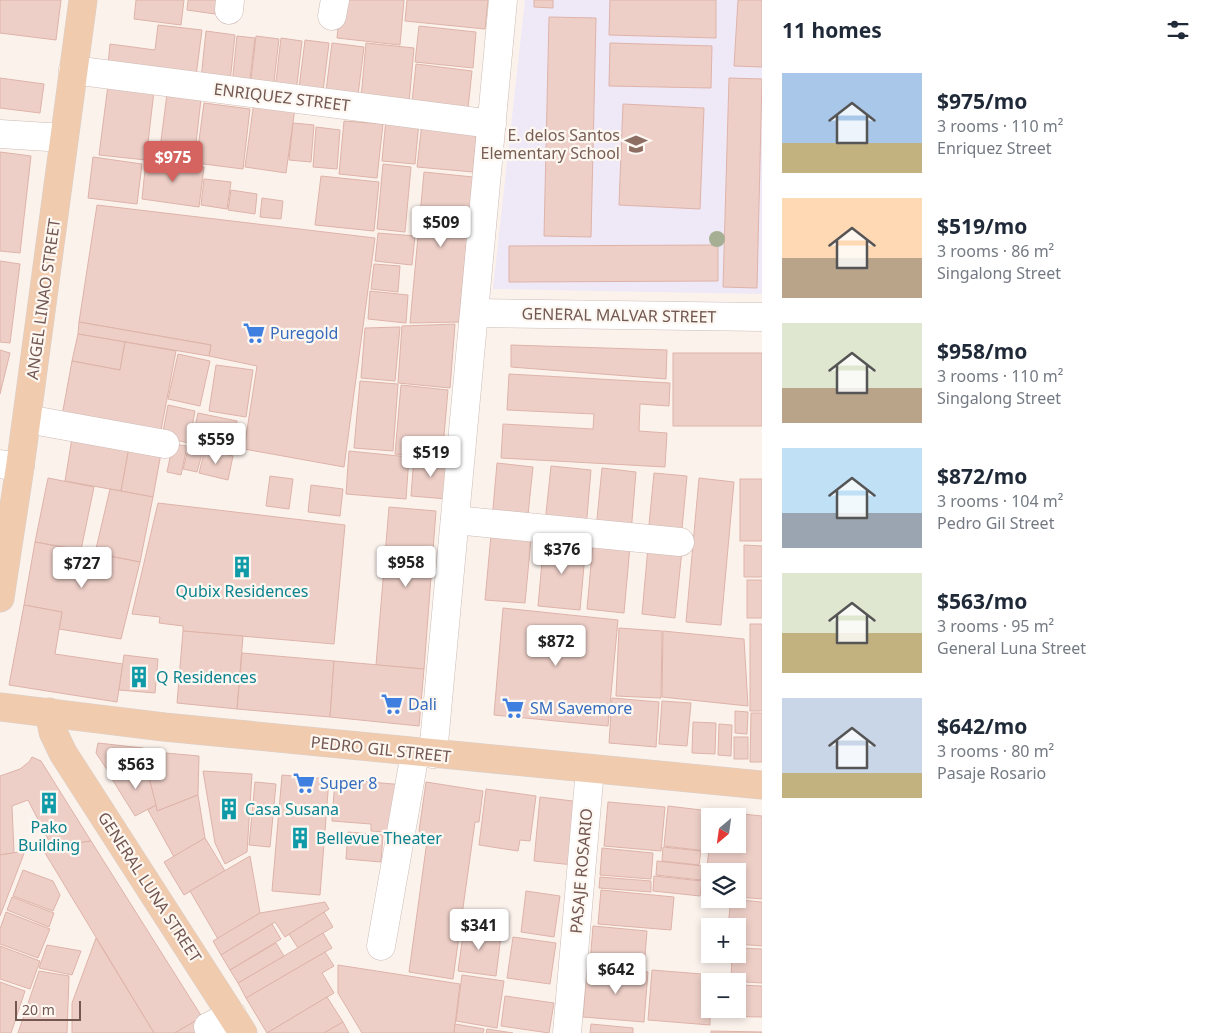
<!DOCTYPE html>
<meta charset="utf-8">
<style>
:root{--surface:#fff;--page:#f6f6f7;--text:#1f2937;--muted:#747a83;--accent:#d56460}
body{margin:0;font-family:"Noto Sans",sans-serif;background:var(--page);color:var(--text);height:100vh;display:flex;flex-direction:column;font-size:19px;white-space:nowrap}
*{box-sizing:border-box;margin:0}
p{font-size:16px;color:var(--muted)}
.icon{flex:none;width:28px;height:28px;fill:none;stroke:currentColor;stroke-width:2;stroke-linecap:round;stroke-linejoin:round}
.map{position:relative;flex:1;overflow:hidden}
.panel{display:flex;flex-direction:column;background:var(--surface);width:450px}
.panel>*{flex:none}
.needle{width:32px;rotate:209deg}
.tools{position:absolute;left:701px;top:808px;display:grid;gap:10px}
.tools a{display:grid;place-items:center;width:45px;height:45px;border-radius:0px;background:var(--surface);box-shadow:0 2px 8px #0003;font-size:25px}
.scale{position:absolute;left:15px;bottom:12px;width:66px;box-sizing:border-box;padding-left:5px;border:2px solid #735751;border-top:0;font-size:14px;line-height:18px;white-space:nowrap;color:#735751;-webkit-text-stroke:4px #fdf7f2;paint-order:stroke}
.price{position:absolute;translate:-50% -42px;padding:0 11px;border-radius:5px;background:#fff;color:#222;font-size:16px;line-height:32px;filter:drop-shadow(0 1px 2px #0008)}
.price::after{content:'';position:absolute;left:50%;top:30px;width:15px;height:11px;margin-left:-8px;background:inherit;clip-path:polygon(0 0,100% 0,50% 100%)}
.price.current{background:var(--accent);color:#fff}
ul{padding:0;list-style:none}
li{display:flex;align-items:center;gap:15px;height:125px;padding:0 20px}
li span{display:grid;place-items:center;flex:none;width:140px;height:100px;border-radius:0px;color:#555}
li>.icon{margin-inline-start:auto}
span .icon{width:60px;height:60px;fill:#fffc;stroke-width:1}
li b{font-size:21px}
h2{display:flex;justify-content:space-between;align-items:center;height:60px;padding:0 20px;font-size:21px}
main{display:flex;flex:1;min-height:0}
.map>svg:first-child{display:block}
.education{fill:#efe8f7}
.building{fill:#edcfc7;stroke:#deb3a9}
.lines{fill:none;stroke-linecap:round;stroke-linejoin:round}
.minor-casing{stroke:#cebbb5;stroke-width:29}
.major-casing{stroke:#d8d0ce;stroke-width:29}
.minor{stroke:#fff;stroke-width:28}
.major{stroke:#f1cbad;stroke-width:28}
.tree{fill:#a6af93}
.labels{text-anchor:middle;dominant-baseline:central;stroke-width:4.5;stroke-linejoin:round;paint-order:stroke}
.street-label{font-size:16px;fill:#735751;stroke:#fdf7f2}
.education-label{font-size:16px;fill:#785e54;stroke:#fdf7f2;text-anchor:end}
.shop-label{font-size:16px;fill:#366cbe;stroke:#fdf7f2;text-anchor:start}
.culture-label{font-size:16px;fill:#0d838f;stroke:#fdf7f2;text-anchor:start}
</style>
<main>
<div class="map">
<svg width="762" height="1033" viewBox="0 0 762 1033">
<rect width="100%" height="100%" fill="#fbf2ec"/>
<!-- education -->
<polygon class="education" points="525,0 762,0 762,294 493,289"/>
<!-- building -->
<g class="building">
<polygon points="0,0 61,0 56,40 0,33"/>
<polygon points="136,0 184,0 181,25 134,19"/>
<polygon points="188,0 224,0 222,15 187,10"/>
<polygon points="341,0 404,0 400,45 337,38"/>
<polygon points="407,0 488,0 485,29 405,21"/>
<polygon points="534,0 553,0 553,8 534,7"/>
<polygon points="610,0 716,0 716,38 609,35"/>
<polygon points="738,0 762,0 762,67 734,66"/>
<polygon points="549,17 596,18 591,237 544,236"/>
<polygon points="158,25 202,30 196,76 108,65 110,44 155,50"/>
<polygon points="419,26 476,32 473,68 415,62"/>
<polygon points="206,31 235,35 230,82 201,79"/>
<polygon points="237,36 255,38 249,87 232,84"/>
<polygon points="256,36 279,39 273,90 250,88"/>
<polygon points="281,38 302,41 296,93 275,90"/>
<polygon points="305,40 329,43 322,99 298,96"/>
<polygon points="332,43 364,47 357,103 325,99"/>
<polygon points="366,43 414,48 409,103 361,98"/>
<polygon points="610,43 712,46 711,88 609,86"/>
<polygon points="416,64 472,71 468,108 412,102"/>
<polygon points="0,78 44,84 40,113 0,108"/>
<polygon points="729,78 762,79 757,288 723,287"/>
<polygon points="108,85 154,91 146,160 99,155"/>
<polygon points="167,94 201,99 194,161 159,156"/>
<polygon points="254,102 295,108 286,173 245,167"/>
<polygon points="204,103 250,109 243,169 196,163"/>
<polygon points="623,104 704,108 700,209 619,205"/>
<polygon points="386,119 419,122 415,164 382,161"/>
<polygon points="344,121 383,124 377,178 339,174"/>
<polygon points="293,123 314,125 311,162 289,160"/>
<polygon points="422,123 477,128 473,172 417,167"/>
<polygon points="316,127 340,130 337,169 313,167"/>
<polygon points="0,152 31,156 20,253 0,251"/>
<polygon points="93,157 142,164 137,204 88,198"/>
<polygon points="146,160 204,167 199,207 142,199"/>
<polygon points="383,164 411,167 405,232 377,229"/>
<polygon points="424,172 473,177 459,322 410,323"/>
<polygon points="321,176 379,182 374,231 315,225"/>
<polygon points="204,179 231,182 227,209 201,205"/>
<polygon points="231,190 257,194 255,214 228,210"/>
<polygon points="262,198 283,201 281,219 260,217"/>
<polygon points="97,205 375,238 344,467 244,449 257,366 209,356 211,345 79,322"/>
<polygon points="378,233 415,236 412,265 375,261"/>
<polygon points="718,245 718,281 509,282 509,246"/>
<polygon points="0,261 20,264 10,343 0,342"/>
<polygon points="374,264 400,266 398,292 371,289"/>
<polygon points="370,291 408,295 406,323 368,319"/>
<polygon points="79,322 211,345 209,356 78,334"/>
<polygon points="455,324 450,388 398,383 402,326"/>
<polygon points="400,327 395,381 361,378 365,328"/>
<polygon points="78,334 125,342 120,370 72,361"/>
<polygon points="125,342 176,351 159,441 61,421 72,361 120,370"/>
<polygon points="511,345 667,350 666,379 511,367"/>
<polygon points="0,350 10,353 0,394"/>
<rect x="673" y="353" width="89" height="73"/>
<polygon points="178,354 210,361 200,406 168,399"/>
<polygon points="216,365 253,370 246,417 209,411"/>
<polygon points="509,374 670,383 669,406 640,404 639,431 667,433 665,467 501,458 503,424 593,429 594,414 507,410"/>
<polygon points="360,381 398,384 393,451 354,448"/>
<polygon points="401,385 448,390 442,458 395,454"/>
<polygon points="168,405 195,411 189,443 162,437"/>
<polygon points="198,413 237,421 230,453 191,445"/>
<polygon points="73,432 130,442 121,491 65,481"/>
<polygon points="130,442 162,448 153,497 121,491"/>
<polygon points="173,444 187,446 181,475 167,472"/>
<polygon points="189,446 203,450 197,472 183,469"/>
<polygon points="205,449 233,456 228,480 199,473"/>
<polygon points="349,451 409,457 406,499 346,494"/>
<polygon points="414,456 451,460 447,499 411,496"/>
<polygon points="497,463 533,467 527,524 492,520"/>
<polygon points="551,466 591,470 586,528 545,523"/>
<polygon points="602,468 636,472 631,533 596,529"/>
<polygon points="654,473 687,476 681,539 648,535"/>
<polygon points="270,476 293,479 289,509 266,506"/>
<polygon points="48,478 94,487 81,550 35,542"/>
<polygon points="699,478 734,482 721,625 686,622"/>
<rect x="740" y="479" width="22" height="62"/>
<polygon points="311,485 343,489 340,516 308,512"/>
<polygon points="110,489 153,497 140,562 95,553"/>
<polygon points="158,503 345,525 334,644 183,631 183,626 159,623 160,617 132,614"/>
<polygon points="389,507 436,511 424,669 376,665"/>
<polygon points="491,535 531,539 525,603 485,600"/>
<polygon points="544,540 586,543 580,610 538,606"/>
<polygon points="35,542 140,562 121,639 59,629 62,612 24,605"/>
<polygon points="593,542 630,546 624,613 587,609"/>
<polygon points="744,545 762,546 762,577 744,577"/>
<polygon points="648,547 682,550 675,618 642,614"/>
<rect x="747" y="580" width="15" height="38"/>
<polygon points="24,605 62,612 55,654 123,664 117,702 9,685"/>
<polygon points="503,608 618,620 608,726 494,715"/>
<rect x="750" y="624" width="12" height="87"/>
<polygon points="619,628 662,631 661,698 616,696"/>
<polygon points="183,631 243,636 237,709 177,703"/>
<polygon points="663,631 744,639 748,706 662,697"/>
<polygon points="242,653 334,661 330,717 237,709"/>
<polygon points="124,655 158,659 155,693 119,690"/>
<polygon points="334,661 424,669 419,726 330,717"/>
<polygon points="612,698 659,702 656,747 609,743"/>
<polygon points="662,701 691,703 687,746 659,744"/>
<polygon points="735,711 748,712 747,734 735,733"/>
<polygon points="751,713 762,713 762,762 750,762"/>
<polygon points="693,722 716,723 715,754 692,753"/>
<polygon points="719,724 732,725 731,756 718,755"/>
<rect x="734" y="737" width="14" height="22"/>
<polygon points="98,743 143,748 143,755 106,768 96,753"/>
<polygon points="143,751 199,756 198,795 157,811"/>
<polygon points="143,755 146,766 112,779 106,768"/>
<polygon points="32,757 41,761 91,841 52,847 28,800 12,806 14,853 0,855 0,776 20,769 29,762"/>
<polygon points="146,766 156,805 135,816 112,779"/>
<polygon points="203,771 252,774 247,852 225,864 215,843"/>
<polygon points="282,775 329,779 320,895 272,891"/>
<polygon points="335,779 405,785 399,833 371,831 371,824 332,821"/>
<polygon points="255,782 276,784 270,847 249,845"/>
<polygon points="426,782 483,791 479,822 475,822 453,979 409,972 427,841 419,831"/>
<polygon points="486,789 536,796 530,841 520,840 518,851 479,845"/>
<polygon points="198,795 205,838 174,857 148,810 156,805 157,811"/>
<polygon points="540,797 581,802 574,865 534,861"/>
<polygon points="608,802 665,807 661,851 604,846"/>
<polygon points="668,806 710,811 706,851 664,846"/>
<polygon points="713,811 762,816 762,899 738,897 738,871 710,871 710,894 704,894 710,840 710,844 738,844 738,816 713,816"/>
<polygon points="348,832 383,835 381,862 346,859"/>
<polygon points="205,838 225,871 184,895 164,862"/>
<polygon points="91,841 202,1017 175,1033 154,1033 42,848"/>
<polygon points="663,847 701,851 699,865 662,861"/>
<polygon points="602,848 653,853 651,879 600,875"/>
<polygon points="25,851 0,916 0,855"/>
<polygon points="250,856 260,913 218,939 190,891"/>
<polygon points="657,861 702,866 701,880 656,875"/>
<polygon points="23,870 53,881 60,895 53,911 13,896"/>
<polygon points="654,876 702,881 700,896 653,891"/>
<polygon points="600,877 651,881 651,892 599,888"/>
<polygon points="601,890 674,897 671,930 598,924"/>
<polygon points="526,891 560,896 554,937 521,932"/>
<polygon points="12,897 54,913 49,927 7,910"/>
<polygon points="731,899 762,902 762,946 738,944 738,926 728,926"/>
<polygon points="325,902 329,909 285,937 275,922 221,955 213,941 260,913"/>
<polygon points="6,912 50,929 38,958 0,944 0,929"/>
<polygon points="324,912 333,927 298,948 289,934"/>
<polygon points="465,920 478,922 477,933 501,936 496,976 458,971"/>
<polygon points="272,924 281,939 230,970 221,955"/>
<polygon points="593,926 647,931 644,968 590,963"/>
<polygon points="323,933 332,948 246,998 238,983"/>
<polygon points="513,937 556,943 550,984 507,978"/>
<polygon points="96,938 154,1033 72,1033 72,1003"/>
<polygon points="276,943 284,956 238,983 230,970"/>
<polygon points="47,945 81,951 72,975 39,968"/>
<polygon points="0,946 40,961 30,989 0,979"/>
<polygon points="738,948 762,949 762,983 731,981 732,954 738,954"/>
<polygon points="325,952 334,966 322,973 334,993 267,1033 246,998"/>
<polygon points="338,965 460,984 454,1033 362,1033 338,993"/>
<polygon points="587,967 648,972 644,1022 583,1017"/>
<polygon points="652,970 714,975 714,981 710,981 710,1025 648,1020"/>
<polygon points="39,971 69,976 67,1033 18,1033"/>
<polygon points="462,975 504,981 497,1028 456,1021"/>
<polygon points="0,982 25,991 11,1033 0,1033"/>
<polygon points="738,985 762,986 762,1017 715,1016 715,1009 738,1009"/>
<polygon points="505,996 554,1003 549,1033 501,1026"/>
<polygon points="327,997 343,1022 324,1033 267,1033"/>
<polygon points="202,1017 212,1033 175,1033"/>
<polygon points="343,1022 349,1033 324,1033"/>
<polygon points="455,1024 484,1029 483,1033 454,1033"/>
<polygon points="591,1024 633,1028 633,1033 590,1033"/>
<polygon points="487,1029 513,1033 486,1033"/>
<polygon points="711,1031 762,1032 762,1033 711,1033"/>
</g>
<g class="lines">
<!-- minor casing -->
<g class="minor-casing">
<g id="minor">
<polyline points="229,10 230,0"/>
<polyline points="332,16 335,0"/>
<polyline points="73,70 492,124"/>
<polyline points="0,134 64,138"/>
<polyline points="476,313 762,317"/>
<polyline points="27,419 165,444"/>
<polyline points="0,464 20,467"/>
<polyline points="455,520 680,542"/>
<polyline points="433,754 503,0"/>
<polyline points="381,946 415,753"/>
<polyline points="208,1027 232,1015"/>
<polyline points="567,1033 590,769"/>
</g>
</g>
<!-- major casing -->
<g class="major-casing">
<g id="major">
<polyline points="0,598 20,467 83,0"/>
<polyline points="0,707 164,727 762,785"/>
<polyline points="49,712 53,732 63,753 243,1033"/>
</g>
</g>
<!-- minor -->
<use href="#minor" class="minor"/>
<!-- major -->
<use href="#major" class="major"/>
</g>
<!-- trees -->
<circle class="tree" cx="717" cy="239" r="8"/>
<!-- icons -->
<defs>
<g id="school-bare" transform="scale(1.725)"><path d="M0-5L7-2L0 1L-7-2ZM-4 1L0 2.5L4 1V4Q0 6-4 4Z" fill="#8d6e63" stroke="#fdf7f2" stroke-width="2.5" paint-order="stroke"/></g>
<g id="supermarket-bare" transform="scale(1.725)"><path d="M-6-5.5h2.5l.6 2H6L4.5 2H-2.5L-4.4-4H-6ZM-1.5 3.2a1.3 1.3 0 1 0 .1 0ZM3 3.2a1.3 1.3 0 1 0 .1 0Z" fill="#3f7fe0" stroke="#fdf7f2" stroke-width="2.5" paint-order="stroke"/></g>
<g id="building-bare" transform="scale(1.725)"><path d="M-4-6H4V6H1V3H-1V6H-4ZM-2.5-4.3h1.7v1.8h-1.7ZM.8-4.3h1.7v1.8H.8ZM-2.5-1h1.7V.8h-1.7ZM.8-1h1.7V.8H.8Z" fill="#0f9aa8" stroke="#fdf7f2" stroke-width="2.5" paint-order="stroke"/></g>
</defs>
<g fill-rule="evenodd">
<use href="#school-bare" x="636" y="144"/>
<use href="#supermarket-bare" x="254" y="333"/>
<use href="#building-bare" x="242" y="567"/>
<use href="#building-bare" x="139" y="677"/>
<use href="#supermarket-bare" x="392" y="704"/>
<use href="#supermarket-bare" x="513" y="708"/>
<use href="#supermarket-bare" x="304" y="783"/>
<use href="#building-bare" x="49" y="803"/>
<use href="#building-bare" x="229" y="809"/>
<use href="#building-bare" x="300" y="838"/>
</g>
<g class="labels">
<!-- street labels -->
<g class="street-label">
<text transform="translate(282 97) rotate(7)">ENRIQUEZ STREET</text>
<text transform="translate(43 299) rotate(-82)">ANGEL LINAO STREET</text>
<text transform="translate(619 315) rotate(1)">GENERAL MALVAR STREET</text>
<text transform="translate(381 749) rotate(6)">PEDRO GIL STREET</text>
<text transform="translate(581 871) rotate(-85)">PASAJE ROSARIO</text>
<text transform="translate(150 887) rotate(57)">GENERAL LUNA STREET</text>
</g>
<!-- education labels -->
<g class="education-label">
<text x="620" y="135">E. delos Santos<tspan x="620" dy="18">Elementary School</tspan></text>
</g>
<!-- shop labels -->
<g class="shop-label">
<text x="270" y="333">Puregold</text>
<text x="408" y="704">Dali</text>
<text x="530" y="708">SM Savemore</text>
<text x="320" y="783">Super 8</text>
</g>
<!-- culture labels -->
<g class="culture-label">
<text x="242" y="591" text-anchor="middle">Qubix Residences</text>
<text x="156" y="677">Q Residences</text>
<text x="245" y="809">Casa Susana</text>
<text x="49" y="827" text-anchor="middle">Pako<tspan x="49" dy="18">Building</tspan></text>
<text x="316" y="838">Bellevue Theater</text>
</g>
</g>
</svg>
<div class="tools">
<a><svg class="needle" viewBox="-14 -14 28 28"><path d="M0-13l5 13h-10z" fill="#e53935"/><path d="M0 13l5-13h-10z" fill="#747a83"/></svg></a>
<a><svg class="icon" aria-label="layers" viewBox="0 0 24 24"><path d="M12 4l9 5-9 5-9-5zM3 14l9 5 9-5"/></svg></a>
<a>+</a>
<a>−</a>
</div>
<div class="scale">20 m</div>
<b class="price current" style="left:173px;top:183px">$975</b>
<b class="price" style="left:441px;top:248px">$509</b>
<b class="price" style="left:216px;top:465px">$559</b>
<b class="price" style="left:431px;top:478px">$519</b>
<b class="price" style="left:562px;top:575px">$376</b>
<b class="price" style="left:406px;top:588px">$958</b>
<b class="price" style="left:82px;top:589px">$727</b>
<b class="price" style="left:556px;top:667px">$872</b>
<b class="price" style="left:136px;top:790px">$563</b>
<b class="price" style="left:479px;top:951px">$341</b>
<b class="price" style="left:616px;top:995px">$642</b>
</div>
<section class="panel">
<h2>11 homes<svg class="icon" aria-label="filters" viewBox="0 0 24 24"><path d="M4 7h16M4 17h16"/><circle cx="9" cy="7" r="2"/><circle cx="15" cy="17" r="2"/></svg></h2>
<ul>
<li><span style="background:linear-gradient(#a9c7e8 70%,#c2b280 0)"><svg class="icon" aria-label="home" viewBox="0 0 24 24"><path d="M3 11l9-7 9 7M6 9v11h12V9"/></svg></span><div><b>$975/mo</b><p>3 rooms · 110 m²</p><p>Enriquez Street</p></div></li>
<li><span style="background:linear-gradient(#ffd9b3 60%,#b9a48a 0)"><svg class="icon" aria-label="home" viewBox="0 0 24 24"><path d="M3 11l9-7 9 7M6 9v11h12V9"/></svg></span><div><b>$519/mo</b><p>3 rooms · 86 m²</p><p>Singalong Street</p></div></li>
<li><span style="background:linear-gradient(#dfe7d0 65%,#b9a48a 0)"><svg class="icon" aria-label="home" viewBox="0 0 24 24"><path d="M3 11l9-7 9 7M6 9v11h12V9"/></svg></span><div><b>$958/mo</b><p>3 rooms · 110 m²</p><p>Singalong Street</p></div></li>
<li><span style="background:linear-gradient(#bfe0f5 65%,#9aa5b1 0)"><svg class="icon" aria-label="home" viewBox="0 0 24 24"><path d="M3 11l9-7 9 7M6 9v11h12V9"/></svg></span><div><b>$872/mo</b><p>3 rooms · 104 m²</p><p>Pedro Gil Street</p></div></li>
<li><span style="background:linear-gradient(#dfe7d0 60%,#c2b280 0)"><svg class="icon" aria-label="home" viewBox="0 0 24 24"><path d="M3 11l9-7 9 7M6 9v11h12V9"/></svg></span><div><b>$563/mo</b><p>3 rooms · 95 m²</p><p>General Luna Street</p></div></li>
<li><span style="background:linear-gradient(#c9d6e8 75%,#c2b280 0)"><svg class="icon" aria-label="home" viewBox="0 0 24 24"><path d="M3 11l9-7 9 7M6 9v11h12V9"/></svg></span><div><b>$642/mo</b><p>3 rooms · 80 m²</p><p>Pasaje Rosario</p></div></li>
</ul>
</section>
</main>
